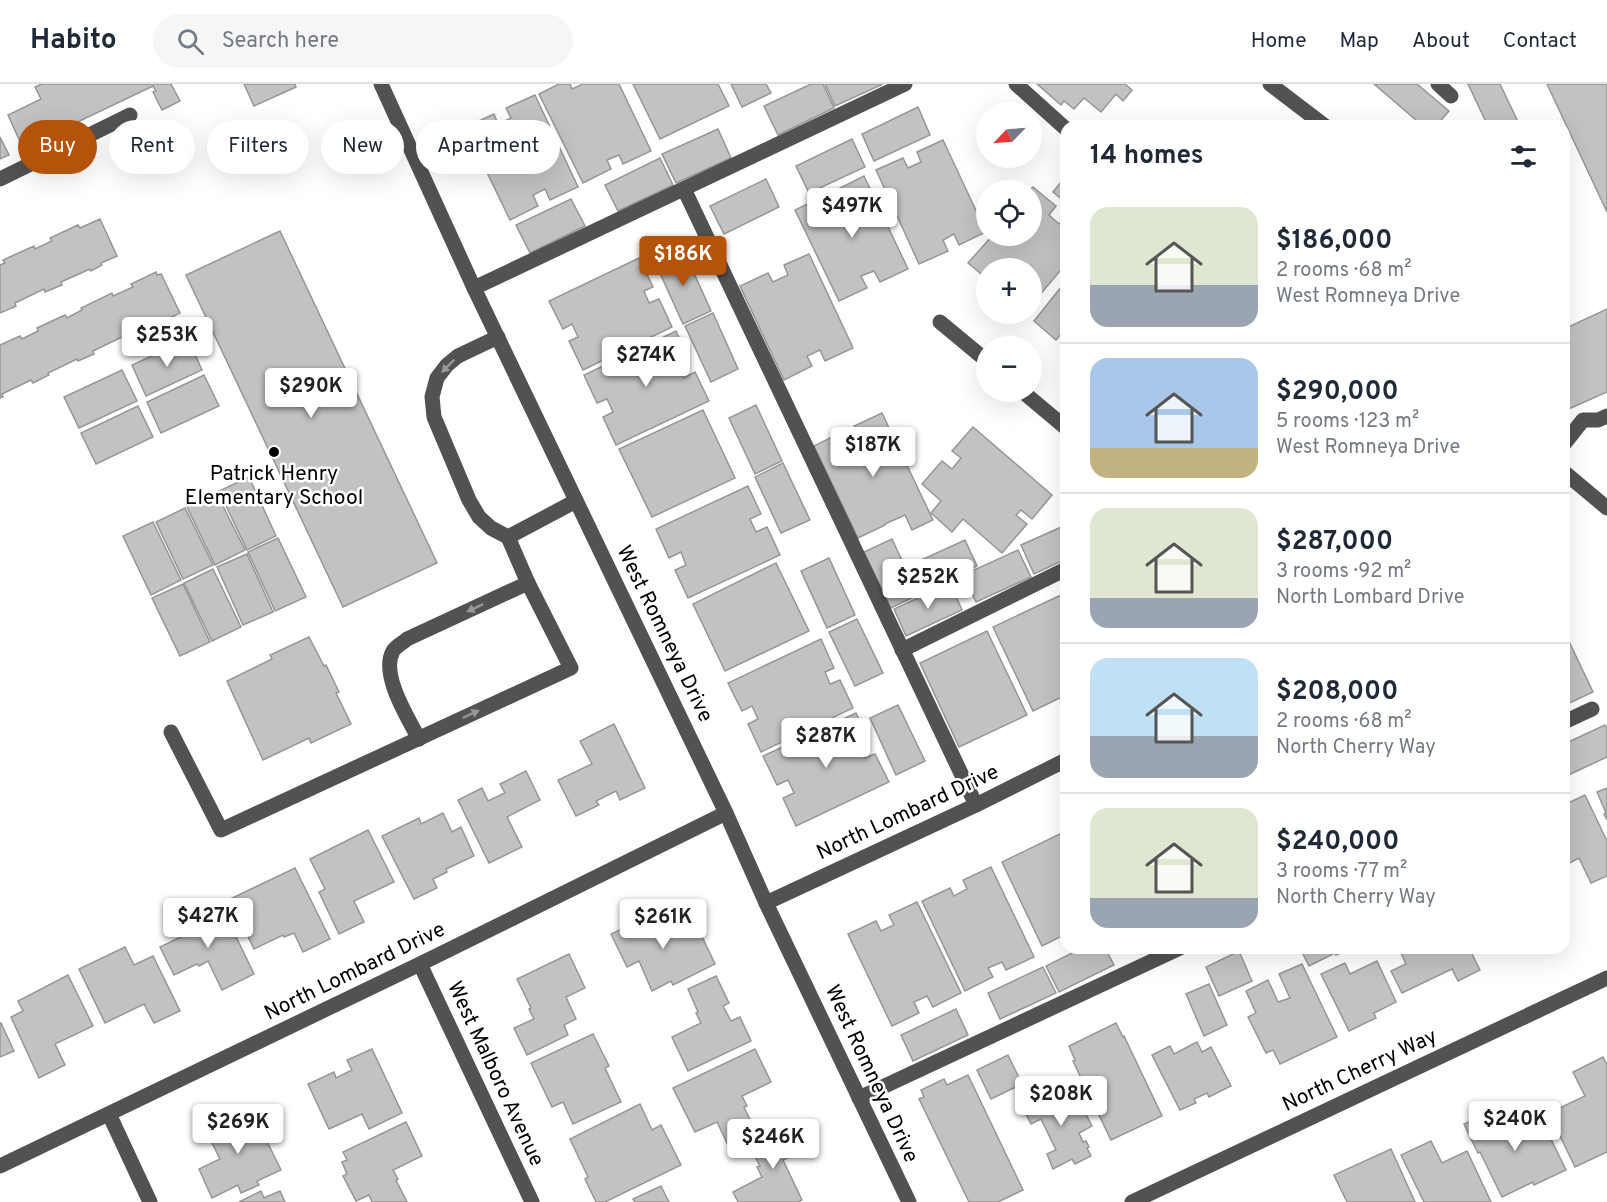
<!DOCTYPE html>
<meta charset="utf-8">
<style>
:root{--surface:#fff;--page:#f6f6f7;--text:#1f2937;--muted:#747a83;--line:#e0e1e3;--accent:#b45309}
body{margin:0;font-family:Overpass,sans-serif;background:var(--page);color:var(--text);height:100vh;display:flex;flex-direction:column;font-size:22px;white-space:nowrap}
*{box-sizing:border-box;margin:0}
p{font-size:20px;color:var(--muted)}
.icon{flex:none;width:33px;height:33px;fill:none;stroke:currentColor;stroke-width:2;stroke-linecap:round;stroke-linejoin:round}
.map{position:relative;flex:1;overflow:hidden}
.details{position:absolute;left:1060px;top:36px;width:510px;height:834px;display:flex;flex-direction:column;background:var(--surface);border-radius:18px;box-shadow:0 6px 24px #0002}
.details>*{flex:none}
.top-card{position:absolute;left:18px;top:36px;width:570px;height:54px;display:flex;gap:12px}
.needle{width:39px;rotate:245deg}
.controls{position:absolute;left:976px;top:18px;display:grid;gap:12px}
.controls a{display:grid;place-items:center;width:66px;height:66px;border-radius:50%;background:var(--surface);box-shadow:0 6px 24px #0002;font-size:30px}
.price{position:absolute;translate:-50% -51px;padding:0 14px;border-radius:6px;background:#fff;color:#222;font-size:20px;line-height:39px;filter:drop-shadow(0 2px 3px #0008)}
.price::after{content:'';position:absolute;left:50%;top:36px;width:18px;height:14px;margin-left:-9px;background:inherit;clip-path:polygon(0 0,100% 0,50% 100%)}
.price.on{background:var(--accent);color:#fff}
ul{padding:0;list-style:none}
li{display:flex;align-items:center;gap:18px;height:150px;padding:0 30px}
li+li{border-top:2px solid var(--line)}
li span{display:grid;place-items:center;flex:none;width:168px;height:120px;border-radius:18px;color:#555}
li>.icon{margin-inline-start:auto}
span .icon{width:72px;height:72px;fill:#fffc;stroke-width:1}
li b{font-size:26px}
h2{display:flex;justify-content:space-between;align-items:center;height:72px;padding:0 30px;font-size:26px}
.pill{padding:0 21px;border-radius:27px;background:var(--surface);box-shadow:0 6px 24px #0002;font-size:21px;line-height:54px}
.pill.on{background:var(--accent);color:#fff}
header{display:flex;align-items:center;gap:36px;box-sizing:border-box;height:84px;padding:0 30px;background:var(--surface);border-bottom:2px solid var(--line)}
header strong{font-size:28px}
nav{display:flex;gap:33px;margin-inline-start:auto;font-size:21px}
.search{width:420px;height:54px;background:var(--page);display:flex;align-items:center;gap:15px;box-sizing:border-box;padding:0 21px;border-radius:33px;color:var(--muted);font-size:22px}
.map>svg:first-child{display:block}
.building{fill:#c2c2c2;stroke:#969696;stroke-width:1.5}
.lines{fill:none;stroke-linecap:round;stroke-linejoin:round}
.minor{stroke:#525252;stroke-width:15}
.oneway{fill:#979797}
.poi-dot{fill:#000;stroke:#fff;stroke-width:2}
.labels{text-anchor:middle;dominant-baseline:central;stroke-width:5;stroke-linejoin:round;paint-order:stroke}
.poi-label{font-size:21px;fill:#000;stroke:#fff}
.street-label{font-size:21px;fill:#000;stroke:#fff}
</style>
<header>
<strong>Habito</strong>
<div class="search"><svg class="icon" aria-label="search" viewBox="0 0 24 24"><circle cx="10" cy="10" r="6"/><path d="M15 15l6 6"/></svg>Search here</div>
<nav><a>Home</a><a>Map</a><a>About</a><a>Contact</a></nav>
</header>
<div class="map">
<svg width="1607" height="1118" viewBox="0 0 1607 1118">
<rect width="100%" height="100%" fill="#fff"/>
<!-- building -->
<g class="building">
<polygon points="42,0 171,0 180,17 162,26 153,8 156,7 153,2 23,64 8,31 41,15 35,3"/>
<polygon points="244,0 295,0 296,3 254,22"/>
<polygon points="559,0 570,0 572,5 583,0 619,0 651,67 623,80 619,71 607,76 611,85 583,99 539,10"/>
<polygon points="633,0 718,0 729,22 660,55"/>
<polygon points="731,0 766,0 771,9 742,23"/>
<polygon points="811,0 823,0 834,24 778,51 764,22"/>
<polygon points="825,0 883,0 835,22"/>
<polygon points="1037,0 1125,0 1132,6 1123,17 1116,10 1101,28 1084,14 1074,25 1064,17 1061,21"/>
<polygon points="1374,0 1417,0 1449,27 1436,42 1423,42"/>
<polygon points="1468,0 1500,0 1520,42 1488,42"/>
<polygon points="1547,0 1607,0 1607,128"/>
<polygon points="535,11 578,103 550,116 545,105 533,111 538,122 510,136 465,43 494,30 498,40 511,34 506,24"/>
<polygon points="918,23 930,51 874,77 862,50"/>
<polygon points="718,45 731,74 676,99 662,70"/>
<polygon points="0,53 9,71 0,75"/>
<polygon points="852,55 865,83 809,109 796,82"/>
<polygon points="943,56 986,148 959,161 954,150 943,156 948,167 919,180 876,86 903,74 908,84 921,78 917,68"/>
<polygon points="660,74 673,101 618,127 605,101"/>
<polygon points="864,92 908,185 880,198 874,187 861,192 867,204 839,217 795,126 824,112 828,123 841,117 836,106"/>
<polygon points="1066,92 1066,119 1053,108"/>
<polygon points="766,95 779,123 724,150 710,122"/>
<polygon points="1033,103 1056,122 1049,131 1059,140 1066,132 1066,180 1032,220 1032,184 987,184 987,195 968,179 992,152 1032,152 1032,106 1030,106"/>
<polygon points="571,115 585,142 530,169 516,141"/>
<polygon points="100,135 117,172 101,179 102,181 91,187 90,185 61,198 62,201 45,208 44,205 15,219 16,222 0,229 0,181 5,179 3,176 34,162 35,165 52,157 50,154 78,141 80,144"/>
<polygon points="280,147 437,479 343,523 186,191"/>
<polygon points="683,165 711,227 683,240 655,178"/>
<polygon points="809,170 853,264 825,277 820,266 807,272 812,282 784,296 740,202 768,189 773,198 788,191 784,181"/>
<polygon points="639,174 653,203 644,207 649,219 659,215 672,243 583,286 569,257 578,253 572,240 563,245 549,217"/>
<polygon points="156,188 157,191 161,190 180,229 166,236 165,234 138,246 139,249 124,256 122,253 93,267 94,270 78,277 77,275 48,289 49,291 33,299 31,296 2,310 3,313 0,314 0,261 20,252 22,255 38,247 37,244 65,231 67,234 82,226 81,224 112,209 113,212 133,203 131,200"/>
<polygon points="1066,197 1066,251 1063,248 1056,256 1034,237"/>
<polygon points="1607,225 1607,308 1564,327 1564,245"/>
<polygon points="713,229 738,285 711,298 685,242"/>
<polygon points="676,247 689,276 678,281 684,294 695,288 709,317 616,361 603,333 613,328 607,315 597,319 584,291"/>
<polygon points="188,255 202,286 146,312 132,281"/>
<polygon points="122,286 137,317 79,344 64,313"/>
<polygon points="204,291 219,322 161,349 147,318"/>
<polygon points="756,321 782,377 755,390 729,334"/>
<polygon points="138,322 153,353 96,380 81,349"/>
<polygon points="703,326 735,394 652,433 619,365"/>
<polygon points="882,329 933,436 912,446 905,431 885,440 885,441 858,454 814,362 842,348 847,359 859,353 854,342"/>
<polygon points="973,343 1052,411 1032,435 1021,426 1016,431 1027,440 1002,469 963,435 952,448 931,429 941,417 922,400 942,377 952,385 961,374 952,367"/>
<polygon points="783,379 810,436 781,449 755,393"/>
<polygon points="249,393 276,452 247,466 219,407"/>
<polygon points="748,402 761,430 750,435 756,448 767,443 780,471 688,514 675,486 686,481 681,468 669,474 656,445"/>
<polygon points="216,408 245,466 215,481 187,423"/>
<polygon points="185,424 213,481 183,495 156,438"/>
<polygon points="153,438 181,496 151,511 123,452"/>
<polygon points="1066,441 1066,475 1034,490 1021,461"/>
<polygon points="278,454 306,513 275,527 248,468"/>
<polygon points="892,455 918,511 891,524 864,468"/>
<polygon points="965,456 977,482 920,509 908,482"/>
<polygon points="1018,466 1031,493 976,518 963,491"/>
<polygon points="247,470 273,528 243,541 217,483"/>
<polygon points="829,474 855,531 827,544 801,487"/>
<polygon points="776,479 809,547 725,587 693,520"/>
<polygon points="213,485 241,543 212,557 184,499"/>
<polygon points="950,499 962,526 906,552 894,525"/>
<polygon points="183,500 210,558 180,572 152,514"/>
<polygon points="1061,511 1066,522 1066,611 1033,627 993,543"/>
<polygon points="857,535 883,589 855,602 829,548"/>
<polygon points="987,547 1027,631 959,663 920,579"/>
<polygon points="1564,547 1593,608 1565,621 1564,620"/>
<polygon points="309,553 324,582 326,581 339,608 336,609 351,640 311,659 309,654 263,676 227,597 272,575 270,571"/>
<polygon points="821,555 834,584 825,588 830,600 840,596 853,624 761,668 748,640 758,635 752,622 742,627 728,599"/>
<polygon points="898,621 925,677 896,691 870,634"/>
<polygon points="856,629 869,657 859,662 865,674 875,670 889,698 796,742 783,714 794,709 788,696 777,701 763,672"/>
<polygon points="614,640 645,704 620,716 616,707 596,717 599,721 576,732 558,696 592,680 580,657"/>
<polygon points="1605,641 1607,645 1607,673 1564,693 1564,660"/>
<polygon points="526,687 540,716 507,733 522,763 489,779 458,716 482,704 488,717 505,709 500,700"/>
<polygon points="1607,704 1607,736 1604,730 1606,729 1597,708"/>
<polygon points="1585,711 1607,757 1607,792 1591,799 1579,774 1564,782 1564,721"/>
<polygon points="443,729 452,748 461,743 474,772 446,785 447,788 433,795 437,804 414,815 382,752 419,734 421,740"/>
<polygon points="368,746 394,798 354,817 364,838 339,850 319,808 325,805 310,775"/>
<polygon points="1066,747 1066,850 1042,862 1002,778"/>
<polygon points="991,783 1034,873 1006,886 1002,878 988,884 993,893 965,907 922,817 950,804 954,812 967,805 963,796"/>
<polygon points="295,784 330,855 303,868 294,849 284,853 283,851 254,865 230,815"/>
<polygon points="917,818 961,909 933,923 927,912 914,918 919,929 892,942 848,850 876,837 881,847 894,841 889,831"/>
<polygon points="199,825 205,837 224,828 254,890 222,906 208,877 199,882 197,880 174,891 160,863 183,852 175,837"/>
<polygon points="663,825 676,852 697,842 715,880 673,901 671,897 652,907 639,877 627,883 611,850"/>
<polygon points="125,863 134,881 153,872 180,927 154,939 144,920 105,939 79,885"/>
<polygon points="1082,864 1105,864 1114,881 1059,908 1046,882"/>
<polygon points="1300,864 1351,864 1336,871 1335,869 1309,882"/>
<polygon points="1469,864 1480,886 1458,897 1452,885 1402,909 1391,887 1406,880 1399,865 1400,864"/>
<polygon points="1239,867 1252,897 1219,912 1206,883"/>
<polygon points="569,870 585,904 566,913 576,935 564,941 568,951 527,971 514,944 534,935 529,925 531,924 517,895"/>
<polygon points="1377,877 1396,918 1374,929 1376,934 1349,947 1321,890 1345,879 1350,890"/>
<polygon points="1302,880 1337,953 1280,980 1273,966 1266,969 1248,933 1256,929 1246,907 1268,896 1278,918 1290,914 1279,890"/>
<polygon points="1043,883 1056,909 1000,935 988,909"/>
<polygon points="68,891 93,942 55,960 65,981 39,994 11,933 23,927 18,917"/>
<polygon points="716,892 729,919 723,922 731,937 740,933 751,957 688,987 672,953 701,939 696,929 698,928 688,905"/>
<polygon points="1209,900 1227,941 1204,952 1186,910"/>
<polygon points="956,925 968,951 913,977 901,951"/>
<polygon points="0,939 1,939 14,967 0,973"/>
<polygon points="1116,939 1123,953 1124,952 1162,1032 1111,1056 1073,977 1075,976 1069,962"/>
<polygon points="593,950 609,982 605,984 621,1018 573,1040 563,1018 552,1023 531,979"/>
<polygon points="1197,958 1202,968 1211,963 1231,1002 1209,1013 1207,1009 1194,1015 1196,1019 1180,1026 1152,971 1170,962 1174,970"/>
<polygon points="372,965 402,1029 369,1045 362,1030 329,1045 308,1000 334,988 336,994 352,986 347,976"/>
<polygon points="755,965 771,998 742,1012 747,1022 744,1023 755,1046 727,1059 717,1038 695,1048 673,1004"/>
<polygon points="1008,971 1022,1000 991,1015 977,986"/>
<polygon points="1603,973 1607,981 1607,1068 1575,1083 1549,1029 1585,1012 1573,988"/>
<polygon points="968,991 1023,1106 998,1118 969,1118 919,1015 924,1013 921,1006 944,995 947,1001"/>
<polygon points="1058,1004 1067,1023 1066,1023 1069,1030 1082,1023 1092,1042 1079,1049 1083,1058 1086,1057 1089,1063 1087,1064 1091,1072 1075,1080 1072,1075 1053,1085 1047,1070 1056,1066 1041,1035 1031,1040 1022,1022"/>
<polygon points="640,1020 652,1046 661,1041 681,1081 605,1118 596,1118 585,1095 588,1093 570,1055"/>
<polygon points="250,1023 281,1086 257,1097 259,1101 241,1109 238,1101 212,1114 199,1085 220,1075 205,1045"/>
<polygon points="1493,1026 1504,1050 1540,1033 1566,1086 1534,1101 1533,1098 1502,1113 1480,1068 1478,1069 1464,1040"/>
<polygon points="406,1038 422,1072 393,1086 398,1095 396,1096 407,1118 372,1118 369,1111 356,1117 343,1092 347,1090 342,1078 347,1076 343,1068"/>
<polygon points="790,1041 803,1067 783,1076 802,1116 798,1118 738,1118 733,1108 762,1093 757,1083 760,1082 749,1061"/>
<polygon points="1431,1057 1442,1079 1467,1067 1491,1118 1424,1118 1401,1071"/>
<polygon points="1391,1065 1415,1118 1347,1118 1334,1091"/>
<polygon points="661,1102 669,1118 635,1118 633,1115"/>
<polygon points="261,1107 264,1114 280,1107 285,1118 239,1118"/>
</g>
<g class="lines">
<!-- minor -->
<g class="minor">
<polyline points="381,0 474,204 726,729 766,819 909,1118"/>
<polyline points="1016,0 1066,45"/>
<polyline points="1270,0 1325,42"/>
<polyline points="1438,0 1451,12"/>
<polyline points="0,95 130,31"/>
<polyline points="684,105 976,721"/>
<polyline points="474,204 905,0"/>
<polyline points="940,238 987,277"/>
<polyline points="498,253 458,272 447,281 437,294 432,313 434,333 469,416 479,433 491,444 508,453"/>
<polyline points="1023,308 1066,344"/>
<polyline points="1564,360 1583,336 1598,336 1607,332"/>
<polyline points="1564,388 1607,424"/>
<polyline points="902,566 1066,485"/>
<polyline points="1564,638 1592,625"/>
<polyline points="171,648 221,746 571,584 528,499 508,453 576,417"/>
<path d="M419,655C408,634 380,590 393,567C396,562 403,559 407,555L528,499"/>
<polyline points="766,819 976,721 1066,676"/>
<polyline points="420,880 532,1118"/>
<polyline points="859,1014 1180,864"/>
<polyline points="109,1030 150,1118"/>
<polyline points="0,1082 420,880 726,729"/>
<polyline points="1132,1118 1607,894"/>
</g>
</g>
<!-- one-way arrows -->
<defs><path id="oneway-solid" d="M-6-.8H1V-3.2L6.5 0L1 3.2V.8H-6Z" transform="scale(1.5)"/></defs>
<g class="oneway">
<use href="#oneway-solid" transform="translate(448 282) rotate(134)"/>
<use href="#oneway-solid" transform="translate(475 524) rotate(155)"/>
<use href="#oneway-solid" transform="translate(471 630) rotate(-25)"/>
</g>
<!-- markers -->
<circle class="poi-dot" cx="274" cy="368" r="6"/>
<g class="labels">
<!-- poi labels -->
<g class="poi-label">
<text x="274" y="390">Patrick Henry<tspan x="274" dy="24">Elementary School</tspan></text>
</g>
<!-- street labels -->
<g class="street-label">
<text transform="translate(664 550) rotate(64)">West Romneya Drive</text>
<text transform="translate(908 729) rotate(-25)">North Lombard Drive</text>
<text transform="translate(355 888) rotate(-26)">North Lombard Drive</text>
<text transform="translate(1360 987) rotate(-25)">North Cherry Way</text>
<text transform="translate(495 990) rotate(65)">West Malboro Avenue</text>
<text transform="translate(871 990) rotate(65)">West Romneya Drive</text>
</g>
</g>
</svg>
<div class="controls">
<a><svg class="needle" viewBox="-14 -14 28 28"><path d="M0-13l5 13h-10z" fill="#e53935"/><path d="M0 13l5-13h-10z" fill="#747a83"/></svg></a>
<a><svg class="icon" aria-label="locate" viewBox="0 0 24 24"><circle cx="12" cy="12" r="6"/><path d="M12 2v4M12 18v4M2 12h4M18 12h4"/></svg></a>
<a>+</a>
<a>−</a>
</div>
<b class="price" style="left:852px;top:155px">$497K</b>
<b class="price on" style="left:683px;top:203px">$186K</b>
<b class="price" style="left:167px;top:284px">$253K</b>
<b class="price" style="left:646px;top:304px">$274K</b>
<b class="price" style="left:311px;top:335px">$290K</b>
<b class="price" style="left:873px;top:394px">$187K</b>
<b class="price" style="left:928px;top:526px">$252K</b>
<b class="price" style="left:826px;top:685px">$287K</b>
<b class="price" style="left:208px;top:865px">$427K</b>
<b class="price" style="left:663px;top:866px">$261K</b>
<b class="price" style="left:1061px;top:1043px">$208K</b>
<b class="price" style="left:1515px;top:1068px">$240K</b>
<b class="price" style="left:238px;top:1071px">$269K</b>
<b class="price" style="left:773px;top:1086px">$246K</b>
<div class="top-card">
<a class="pill on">Buy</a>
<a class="pill">Rent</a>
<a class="pill">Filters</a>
<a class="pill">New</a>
<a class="pill">Apartment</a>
</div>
<section class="details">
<h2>14 homes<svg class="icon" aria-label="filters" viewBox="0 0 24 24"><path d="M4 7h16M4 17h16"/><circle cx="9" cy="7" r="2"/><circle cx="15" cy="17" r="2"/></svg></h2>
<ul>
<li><span style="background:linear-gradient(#dfe7d0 65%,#9aa5b1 0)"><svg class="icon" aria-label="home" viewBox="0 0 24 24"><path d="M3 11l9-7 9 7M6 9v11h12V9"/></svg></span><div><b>$186,000</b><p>2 rooms · 68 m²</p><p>West Romneya Drive</p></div></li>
<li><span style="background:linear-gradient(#a9c7e8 75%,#c2b280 0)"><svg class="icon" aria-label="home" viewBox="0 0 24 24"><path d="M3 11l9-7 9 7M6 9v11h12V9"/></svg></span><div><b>$290,000</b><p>5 rooms · 123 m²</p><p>West Romneya Drive</p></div></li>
<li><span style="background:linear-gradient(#dfe7d0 75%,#9aa5b1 0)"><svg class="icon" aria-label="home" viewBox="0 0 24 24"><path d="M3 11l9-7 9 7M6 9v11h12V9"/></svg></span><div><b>$287,000</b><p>3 rooms · 92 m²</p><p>North Lombard Drive</p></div></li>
<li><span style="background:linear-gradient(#bfe0f5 65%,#9aa5b1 0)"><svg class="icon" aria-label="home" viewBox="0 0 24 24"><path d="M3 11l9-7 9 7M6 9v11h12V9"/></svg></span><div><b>$208,000</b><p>2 rooms · 68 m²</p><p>North Cherry Way</p></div></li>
<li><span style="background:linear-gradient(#dfe7d0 75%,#9aa5b1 0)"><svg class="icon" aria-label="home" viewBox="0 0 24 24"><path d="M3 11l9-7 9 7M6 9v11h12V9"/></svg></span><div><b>$240,000</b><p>3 rooms · 77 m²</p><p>North Cherry Way</p></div></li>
</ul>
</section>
</div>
